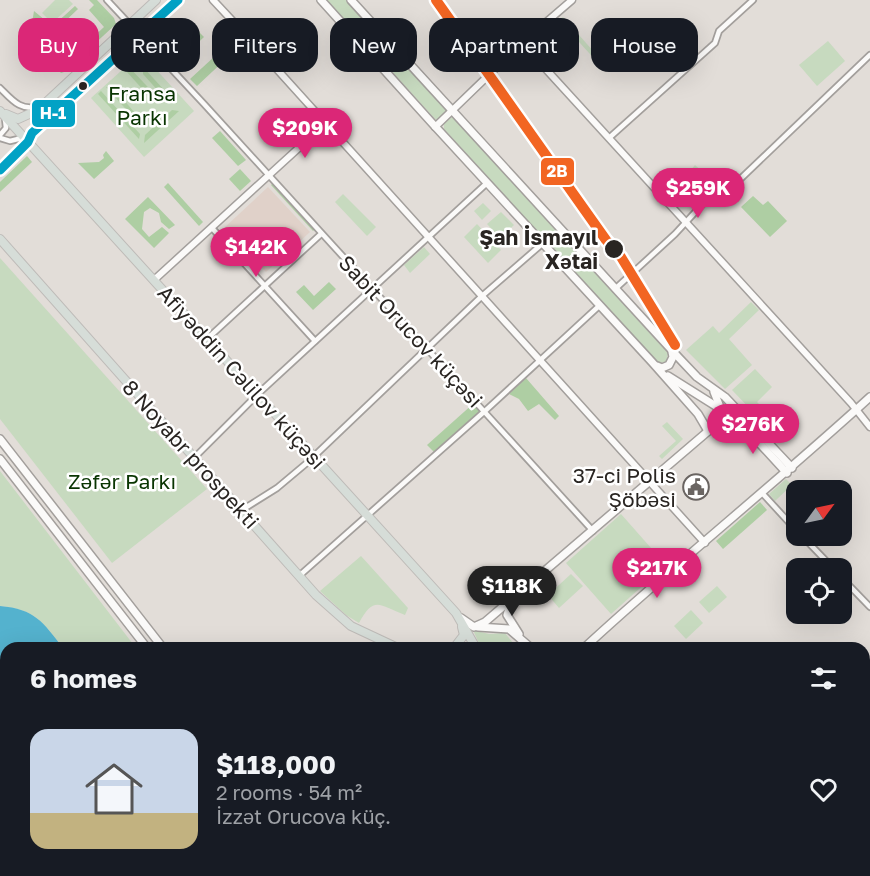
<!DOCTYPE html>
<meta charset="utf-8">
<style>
:root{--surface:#171b24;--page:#242831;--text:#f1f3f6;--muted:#9ea1a6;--line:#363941;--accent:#db2777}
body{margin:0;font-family:"Golos Text",sans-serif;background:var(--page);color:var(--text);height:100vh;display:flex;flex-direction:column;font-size:22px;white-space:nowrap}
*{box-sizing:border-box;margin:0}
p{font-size:20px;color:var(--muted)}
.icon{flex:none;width:33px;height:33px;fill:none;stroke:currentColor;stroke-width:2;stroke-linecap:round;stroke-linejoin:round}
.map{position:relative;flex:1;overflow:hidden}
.panel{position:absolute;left:0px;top:642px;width:870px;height:234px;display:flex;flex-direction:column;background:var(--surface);border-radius:18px 18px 0 0;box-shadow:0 6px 24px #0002}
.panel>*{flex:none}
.banner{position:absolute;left:18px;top:18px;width:834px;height:54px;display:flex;gap:12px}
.needle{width:39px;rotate:57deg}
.buttons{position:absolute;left:786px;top:480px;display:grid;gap:12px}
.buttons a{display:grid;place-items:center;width:66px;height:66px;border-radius:12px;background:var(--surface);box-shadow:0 6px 24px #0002;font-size:30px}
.price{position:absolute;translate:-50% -51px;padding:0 14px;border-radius:21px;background:var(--accent);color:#fff;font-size:20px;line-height:39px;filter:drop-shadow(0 2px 3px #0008)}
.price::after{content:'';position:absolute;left:50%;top:36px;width:18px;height:14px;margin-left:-9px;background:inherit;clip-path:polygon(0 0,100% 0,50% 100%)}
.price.current{background:#222;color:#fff}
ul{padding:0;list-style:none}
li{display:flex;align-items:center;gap:18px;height:150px;padding:0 30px}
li+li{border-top:2px solid var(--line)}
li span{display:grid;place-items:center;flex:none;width:168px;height:120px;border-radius:18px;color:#555}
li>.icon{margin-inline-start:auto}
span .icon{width:72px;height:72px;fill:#fffc;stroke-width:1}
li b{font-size:26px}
h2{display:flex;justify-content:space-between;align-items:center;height:72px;padding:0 30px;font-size:26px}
.tag{padding:0 21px;border-radius:18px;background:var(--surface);box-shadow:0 6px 24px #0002;font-size:21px;line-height:54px}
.tag.current{background:var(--accent);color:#fff}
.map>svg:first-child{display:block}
.education{fill:#e0d1c9}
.green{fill:#c7dabf}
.forest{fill:#aecea3}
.water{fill:#54b2ce}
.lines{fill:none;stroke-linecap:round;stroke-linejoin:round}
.minor-casing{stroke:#a39f9c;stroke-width:8}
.tertiary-casing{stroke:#a39f9c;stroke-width:9}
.secondary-casing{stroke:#a39f9c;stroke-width:10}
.trunk-casing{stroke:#bebbb8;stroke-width:10}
.minor{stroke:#fbfaf9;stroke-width:4.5}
.tertiary{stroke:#fbfaf9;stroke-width:6}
.secondary{stroke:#fbfaf9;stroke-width:7}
.trunk{stroke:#d6ddd8;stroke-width:8}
.bus-1-casing{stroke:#fff;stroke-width:14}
.bus-1{stroke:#02a2c5;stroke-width:9}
.metro-1-casing{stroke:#fff;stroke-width:15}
.metro-1{stroke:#f26522;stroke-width:10}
.bus-dot{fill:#292522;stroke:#fff;stroke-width:2}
.labels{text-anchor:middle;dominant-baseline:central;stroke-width:5;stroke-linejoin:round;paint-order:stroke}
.park-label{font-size:21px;fill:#093502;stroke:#fff}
.stop-label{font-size:21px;font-weight:bold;fill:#292522;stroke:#fff;text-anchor:end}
.street-label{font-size:21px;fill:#292522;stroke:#fff}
.poi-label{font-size:21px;fill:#292522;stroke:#fff;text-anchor:end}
.line-badge{stroke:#fff;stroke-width:2}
.badge-label{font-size:16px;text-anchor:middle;font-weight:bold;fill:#fff}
</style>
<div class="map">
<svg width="870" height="876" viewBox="0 0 870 876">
<rect width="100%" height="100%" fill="#e2ddd8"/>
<!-- education -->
<polygon class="education" points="268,187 310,232 266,272 224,228"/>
<!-- green -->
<g class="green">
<polygon points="55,0 69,0 73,4 52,23 42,13"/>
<polygon points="327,0 346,0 447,111 436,120"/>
<polygon points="563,17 602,61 599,64 570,32 541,58 530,47"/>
<polygon points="828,41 845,61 817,86 799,65"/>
<polygon points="141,53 194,111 144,157 91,98"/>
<polygon points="452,117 668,353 666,362 657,363 444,129 444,124"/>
<polygon points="695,165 717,185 707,191 689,172"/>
<polygon points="343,194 376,227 367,236 335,202"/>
<polygon points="483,203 491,211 482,220 474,211"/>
<polygon points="501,212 514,225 500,238 487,224"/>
<polygon points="477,224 501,250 488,263 464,237"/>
<polygon points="247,237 262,253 256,258 241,242"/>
<polygon points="424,247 430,254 410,273 404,265"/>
<polygon points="0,258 207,489 112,563 0,419"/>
<polygon points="751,302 759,310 729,339 752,365 725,389 686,350 713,326 719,333"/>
<polygon points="755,369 772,387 757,402 764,409 768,406 784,423 773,433 732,390"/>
<polygon points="667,422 683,439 662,459 659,456 676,441 662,426"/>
<path d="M0,471L136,648H63C42,621 36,610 0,606Z"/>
<polygon points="786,479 792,485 775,501 769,494"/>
<polygon points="621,514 666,565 611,614 566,563"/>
<path d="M361,556L408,608L405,615C379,605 374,595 359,623L346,615L320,591Z"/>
<polygon points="571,574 583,586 559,608 548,595"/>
<polygon points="717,586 727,597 709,613 699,602"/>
<polygon points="691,610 703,623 686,639 674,626"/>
<polygon points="473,630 489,634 505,633 517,648 481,648"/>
<polygon points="222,870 307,870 312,876 226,876"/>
</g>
<!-- forest -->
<g class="forest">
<polygon points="89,0 97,0 114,18 116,24 64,72 61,73 47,58 50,55 45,50 54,41 71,58 104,27 89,10 94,5"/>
<polygon points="75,6 78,9 57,29 51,32 45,28 35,38 30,35 34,11 51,25 54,25"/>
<polygon points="199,32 204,37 182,58 177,53"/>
<polygon points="227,46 240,59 234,64 228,57 197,86 190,79 215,56 220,57 226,51"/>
<polygon points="127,65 162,102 155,103 126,71"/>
<polygon points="143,67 177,104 169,103 143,74"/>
<polygon points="112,86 140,119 140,125 106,87"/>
<polygon points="101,91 140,134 139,139 98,94"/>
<polygon points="172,110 179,111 144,143 145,135"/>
<polygon points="220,131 246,160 238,166 212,138"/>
<polygon points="106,151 114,161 94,179 78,163 99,162 104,158 103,155"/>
<polygon points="27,156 32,162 0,192 0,182"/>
<polygon points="240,169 251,181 240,191 229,179"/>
<polygon points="168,183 203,222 199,226 164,187"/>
<polygon points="273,183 315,229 313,231 271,185"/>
<polygon points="753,196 763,205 768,201 787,221 770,237 741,207"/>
<polygon points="148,197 175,225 169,229 161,222 159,213 150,208 144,212 142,229 149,237 162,227 169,233 154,248 125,219"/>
<polygon points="329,282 336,289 313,310 296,292 304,285 314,296"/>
<polygon points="526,378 559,416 555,420 539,404 528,411 519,399 509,394"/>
<polygon points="474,403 481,411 434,452 427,445"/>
<polygon points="760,502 767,510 723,549 716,541"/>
</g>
<!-- water -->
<path class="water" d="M0,606C35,609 43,622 63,648H6V870H222L226,876H0Z"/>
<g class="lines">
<!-- minor casing -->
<g class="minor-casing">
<g id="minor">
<polyline points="107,0 204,104 593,531"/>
<path d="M0,88C12,100 21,112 39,106"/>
<polyline points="0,135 6,128 5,119"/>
<polyline points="0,138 10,141 26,137"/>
<polyline points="609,138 715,43 719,31 753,0"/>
<polyline points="212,228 315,341"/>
<polyline points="615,289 675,234 711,195 733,186 870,55"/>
<polyline points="207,339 321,234"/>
<polyline points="195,457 260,392 487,183"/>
<polyline points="763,494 796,530"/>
<polyline points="242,510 277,488 308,462 482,296 542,244"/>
<polyline points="802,536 833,568"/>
<polyline points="299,576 485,411 599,306"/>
<polyline points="842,578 870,607"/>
<polyline points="864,800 870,797"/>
<polyline points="763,870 766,876"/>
<polyline points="768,870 771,876"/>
<polyline points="855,870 858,876"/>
</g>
</g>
<!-- tertiary casing -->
<g class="tertiary-casing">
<g id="tertiary">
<polyline points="213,0 255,45 705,543"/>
<polyline points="522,43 851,403 870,427"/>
<polyline points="435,127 522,43 572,0"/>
<polyline points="154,280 326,123"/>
</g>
</g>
<!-- secondary casing -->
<g class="secondary-casing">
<g id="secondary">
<polyline points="321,0 432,123 652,362 698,414 708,431"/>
<polyline points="351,0 679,358 697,377 725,397 792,468"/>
<polyline points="657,366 662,368 669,365 673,357 672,352"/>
<polyline points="668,376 738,420 787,473"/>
<polyline points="713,424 720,407 714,392"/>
<polyline points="0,439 163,648"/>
<polyline points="0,459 147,648"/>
<polyline points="511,602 507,615 519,634"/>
<polyline points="461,618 474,627 485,622 720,421 728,417 738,420"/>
<polyline points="478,627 509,629 531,648"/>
<path d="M584,648C677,562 776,483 870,397"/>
<polyline points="864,671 870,665"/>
<polyline points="864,684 870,678"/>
<polyline points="319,870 324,876"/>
<polyline points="337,870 341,876"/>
<polyline points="656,876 662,870"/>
<polyline points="670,876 676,870"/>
</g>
</g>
<!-- trunk casing -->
<g class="trunk-casing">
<g id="trunk">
<polyline points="0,111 456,613 476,648"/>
<polyline points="6,114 18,119 38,110 156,0"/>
<polyline points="0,170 28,142 32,133 178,0"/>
<polyline points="0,239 316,595 351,626 398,648"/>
<polyline points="454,648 464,635 462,627"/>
<polyline points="621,870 626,876"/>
<polyline points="643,870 648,876"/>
<polyline points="682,876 684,870"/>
</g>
</g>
<!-- minor -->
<use href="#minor" class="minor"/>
<!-- tertiary -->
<use href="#tertiary" class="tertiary"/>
<!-- secondary -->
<use href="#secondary" class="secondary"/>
<!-- trunk -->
<use href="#trunk" class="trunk"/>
<!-- bus-1 casing -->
<g class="bus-1-casing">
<polyline id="bus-1" points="0,170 28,142 32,133 178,0"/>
</g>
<!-- bus-1 -->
<use href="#bus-1" class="bus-1"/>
<!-- metro-1 casing -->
<g class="metro-1-casing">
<polyline id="metro-1" points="436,0 606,240 621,257 675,345"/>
</g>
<!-- metro-1 -->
<use href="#metro-1" class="metro-1"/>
</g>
<!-- icons -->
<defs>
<g id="civic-ring" transform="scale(1.35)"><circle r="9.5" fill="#fff" stroke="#6a6562" stroke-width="1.5"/><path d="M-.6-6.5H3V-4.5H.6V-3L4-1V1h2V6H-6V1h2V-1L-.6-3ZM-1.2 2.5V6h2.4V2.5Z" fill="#6a6562"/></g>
</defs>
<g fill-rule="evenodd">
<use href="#civic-ring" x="696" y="487"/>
</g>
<!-- markers -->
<g class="bus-dot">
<circle cx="83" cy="86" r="5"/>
<circle cx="614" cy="249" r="10"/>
</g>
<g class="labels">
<!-- park labels -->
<g class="park-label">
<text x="142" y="93">Fransa<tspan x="142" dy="24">Parkı</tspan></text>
<text x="122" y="481">Zəfər Parkı</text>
</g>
<!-- stop labels -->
<g class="stop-label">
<text x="598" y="237">Şah İsmayıl<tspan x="598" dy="24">Xətai</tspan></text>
</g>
<!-- street labels -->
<g class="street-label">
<text transform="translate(411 331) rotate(47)">Sabit Orucov küçəsi</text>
<text transform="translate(242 377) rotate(48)">Afiyəddin Cəlilov küçəsi</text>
<text transform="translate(191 454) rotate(48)">8 Noyabr prospekti</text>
</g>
<!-- poi labels -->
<g class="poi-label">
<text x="676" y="475">37-ci Polis<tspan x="676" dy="24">Şöbəsi</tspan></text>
</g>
</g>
<g class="line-badge">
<rect x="31" y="99" width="45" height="29" rx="6" fill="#02a2c5"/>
<rect x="540" y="157" width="35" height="29" rx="6" fill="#f26522"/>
</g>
<g class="badge-label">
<text x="53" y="119">H-1</text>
<text x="557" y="177">2B</text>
</g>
</svg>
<div class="buttons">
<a><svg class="needle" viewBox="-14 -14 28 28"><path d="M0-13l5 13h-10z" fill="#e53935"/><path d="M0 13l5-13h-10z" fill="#9ea1a6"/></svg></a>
<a><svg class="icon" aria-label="locate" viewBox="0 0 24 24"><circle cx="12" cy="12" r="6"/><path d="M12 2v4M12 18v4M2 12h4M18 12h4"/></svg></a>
</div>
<b class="price" style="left:305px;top:159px">$209K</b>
<b class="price" style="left:698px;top:219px">$259K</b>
<b class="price" style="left:256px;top:278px">$142K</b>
<b class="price" style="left:753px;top:455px">$276K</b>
<b class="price" style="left:657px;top:599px">$217K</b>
<b class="price current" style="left:512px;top:617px">$118K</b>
<div class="banner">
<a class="tag current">Buy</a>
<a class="tag">Rent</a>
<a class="tag">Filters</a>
<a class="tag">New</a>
<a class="tag">Apartment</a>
<a class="tag">House</a>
</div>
<section class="panel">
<h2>6 homes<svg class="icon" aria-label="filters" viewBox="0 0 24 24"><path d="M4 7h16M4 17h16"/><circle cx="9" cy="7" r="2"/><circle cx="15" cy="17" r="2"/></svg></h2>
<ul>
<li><span style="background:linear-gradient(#c9d6e8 70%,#c2b280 0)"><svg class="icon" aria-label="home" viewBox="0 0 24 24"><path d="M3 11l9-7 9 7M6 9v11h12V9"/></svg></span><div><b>$118,000</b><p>2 rooms · 54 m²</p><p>İzzət Orucova küç.</p></div><svg class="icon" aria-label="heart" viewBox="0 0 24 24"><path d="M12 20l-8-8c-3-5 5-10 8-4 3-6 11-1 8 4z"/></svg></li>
</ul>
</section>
</div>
